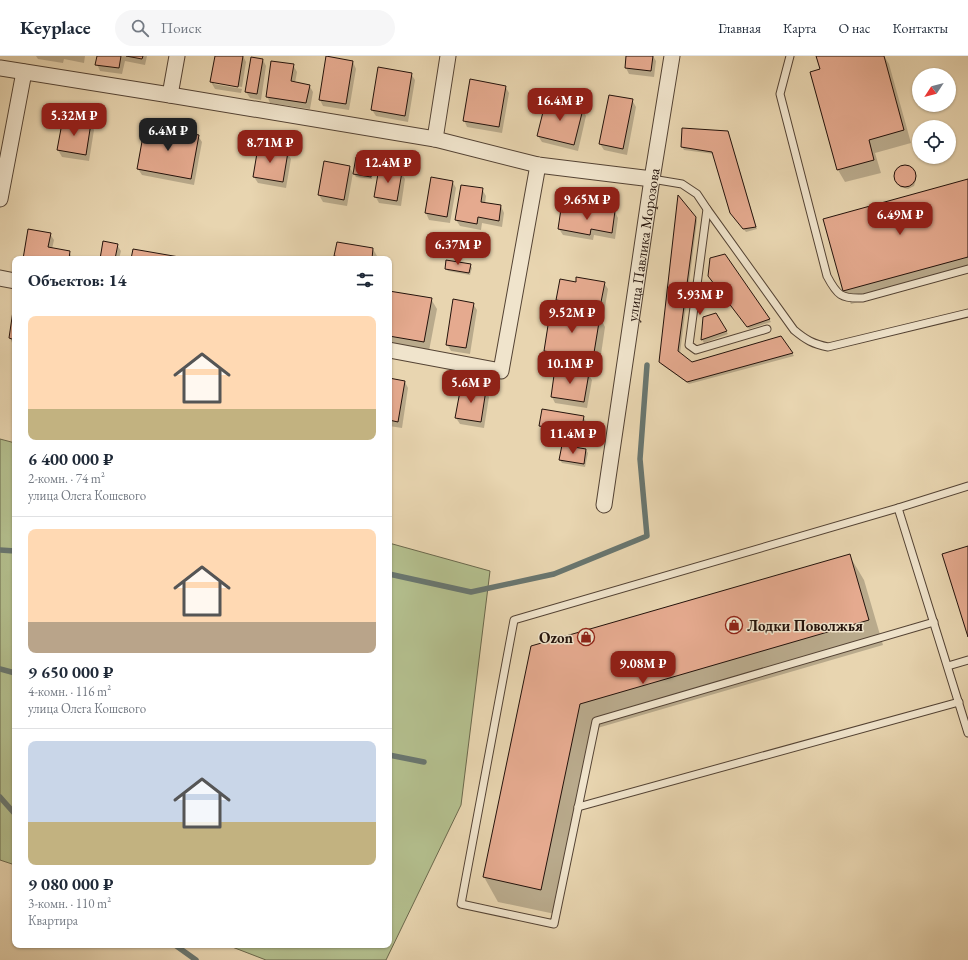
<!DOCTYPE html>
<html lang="ru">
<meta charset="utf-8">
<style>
:root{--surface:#fff;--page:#f6f6f7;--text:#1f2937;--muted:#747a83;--line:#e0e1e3;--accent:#8f2418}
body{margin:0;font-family:"EB Garamond",serif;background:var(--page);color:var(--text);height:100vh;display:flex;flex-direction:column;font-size:15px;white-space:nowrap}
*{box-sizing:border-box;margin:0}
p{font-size:13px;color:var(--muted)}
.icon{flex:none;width:22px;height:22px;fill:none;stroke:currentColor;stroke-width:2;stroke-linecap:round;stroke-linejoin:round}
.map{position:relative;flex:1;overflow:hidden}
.details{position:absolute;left:12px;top:200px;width:380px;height:692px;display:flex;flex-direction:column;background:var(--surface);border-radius:8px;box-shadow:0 1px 3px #0004}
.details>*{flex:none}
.needle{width:26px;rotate:234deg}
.fabs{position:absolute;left:912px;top:12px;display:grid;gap:8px}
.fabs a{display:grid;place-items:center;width:44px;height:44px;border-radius:50%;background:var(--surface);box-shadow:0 1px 3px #0004;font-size:20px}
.price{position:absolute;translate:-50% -34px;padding:0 9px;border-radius:8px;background:var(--accent);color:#fff;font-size:13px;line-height:26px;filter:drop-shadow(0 1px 2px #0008)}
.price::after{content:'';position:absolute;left:50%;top:24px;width:12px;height:9px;margin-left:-6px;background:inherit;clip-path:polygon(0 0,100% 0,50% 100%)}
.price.on{background:#222;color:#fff}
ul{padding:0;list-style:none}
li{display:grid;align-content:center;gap:8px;height:212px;padding:0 16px}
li+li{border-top:1px solid var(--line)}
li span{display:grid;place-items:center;height:124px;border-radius:8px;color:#555}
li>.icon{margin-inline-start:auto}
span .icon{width:72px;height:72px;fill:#fffc;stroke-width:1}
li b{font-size:17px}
h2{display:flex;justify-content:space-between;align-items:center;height:48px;padding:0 16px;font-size:17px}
header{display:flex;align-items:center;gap:24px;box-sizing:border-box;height:56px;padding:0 20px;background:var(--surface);border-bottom:1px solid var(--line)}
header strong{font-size:19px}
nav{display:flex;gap:22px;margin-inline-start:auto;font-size:14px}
.search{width:280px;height:36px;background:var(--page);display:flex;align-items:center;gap:10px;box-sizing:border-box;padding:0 14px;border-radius:22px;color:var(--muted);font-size:15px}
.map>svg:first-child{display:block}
.green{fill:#b3be8d;stroke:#6b684c}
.shadow{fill:#0003}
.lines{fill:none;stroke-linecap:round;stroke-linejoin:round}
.stream{stroke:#69766f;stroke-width:5.5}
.building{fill:#e5aa8f;stroke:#23120b}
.lane-casing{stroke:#544334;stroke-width:9}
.street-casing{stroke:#544334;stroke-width:17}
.lane{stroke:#f0e4cc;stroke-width:7}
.street{stroke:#f0e4cc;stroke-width:15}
.labels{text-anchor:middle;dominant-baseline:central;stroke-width:3;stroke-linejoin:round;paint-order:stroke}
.street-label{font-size:15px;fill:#23120b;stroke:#f0e4cc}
.poi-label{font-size:15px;font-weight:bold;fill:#23120b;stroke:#f0e4cc;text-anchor:start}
</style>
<header>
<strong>Keyplace</strong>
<div class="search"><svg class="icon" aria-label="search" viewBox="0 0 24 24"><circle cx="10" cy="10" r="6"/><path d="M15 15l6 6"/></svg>Поиск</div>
<nav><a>Главная</a><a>Карта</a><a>О нас</a><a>Контакты</a></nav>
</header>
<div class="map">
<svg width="968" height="904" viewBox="0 0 968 904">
<rect width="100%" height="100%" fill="#e8d5b0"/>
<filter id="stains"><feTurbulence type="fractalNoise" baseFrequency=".005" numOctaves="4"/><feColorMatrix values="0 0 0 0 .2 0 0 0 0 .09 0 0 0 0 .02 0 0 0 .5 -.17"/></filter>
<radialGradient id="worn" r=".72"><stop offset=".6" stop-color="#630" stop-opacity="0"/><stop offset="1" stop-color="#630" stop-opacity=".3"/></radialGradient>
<!-- green -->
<g class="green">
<polygon points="0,383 15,387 15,809 0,804"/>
<polygon points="389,487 490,515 461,749 386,904 266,904 227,889 389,889"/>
</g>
<!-- shadow -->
<g class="shadow">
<polygon points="36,0 85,0 84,7 64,3 63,7 38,3"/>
<polygon points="98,0 147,0 145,9 125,5 122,18 100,15 97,8"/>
<polygon points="216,0 243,0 246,6 242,31 214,26 214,28 242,33 241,37 215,33 211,26"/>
<polygon points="627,0 653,0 656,5 654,21 629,18 626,12"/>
<polygon points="817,0 884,0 889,8 911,87 875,97 881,117 845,126 838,114 821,13"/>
<polygon points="263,4 266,10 261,44 250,42 246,36"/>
<polygon points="353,6 356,13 349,54 323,50 320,44"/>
<polygon points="293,9 297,16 295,27 309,29 313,36 310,53 270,47 267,40"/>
<polygon points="411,18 415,24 408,66 376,60 372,54"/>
<polygon points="505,30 509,37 502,77 467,71 464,64"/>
<polygon points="632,44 636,51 627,99 604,94 600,88"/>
<polygon points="582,53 586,60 578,95 542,86 538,80"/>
<polygon points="90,68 94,74 89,105 62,101 58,94"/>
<polygon points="729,79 757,173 746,176 733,160 714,98 684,94 682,91"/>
<polygon points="198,80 202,86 194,129 142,119 138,113"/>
<polygon points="287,97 291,103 286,132 258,127 254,121"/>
<polygon points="373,104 374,107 372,123 356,121 354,118"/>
<polygon points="325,106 349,110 353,117 347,150 323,146 319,139"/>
<polygon points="903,110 910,112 912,114 916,124 914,130 908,133 900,131 895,121 897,113"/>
<polygon points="401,117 405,123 401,150 379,147 375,140"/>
<polygon points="431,122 452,125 456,132 450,167 429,164 426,157"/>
<polygon points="968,124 968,216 851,248 844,235"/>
<polygon points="482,133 486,140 485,148 501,150 504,157 502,171 482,167 481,174 460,170 456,164"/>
<polygon points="615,156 618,162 615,183 594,179 593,184 563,179 559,173 587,158"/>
<polygon points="696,162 697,165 680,297 692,308 781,281 794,300 689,328 662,309 660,306"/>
<polygon points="50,178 54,184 52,193 69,196 73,203 24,203"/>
<polygon points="117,189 121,195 119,203 101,203"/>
<polygon points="373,193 377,200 376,203 337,203 335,200"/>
<polygon points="470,209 472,212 470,219 448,215 446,213"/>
<polygon points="711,223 769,263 771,266 749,273"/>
<polygon points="577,227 604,227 608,233 604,257 561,250 557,244"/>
<polygon points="389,236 431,243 437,253 429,295 389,288"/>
<polygon points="473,248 477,254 470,298 451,295 447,288"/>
<polygon points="15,249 15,289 13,289 10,282"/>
<polygon points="716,258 728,278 704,287 702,284 704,262"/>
<polygon points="600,261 605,271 599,312 551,305 545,295"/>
<polygon points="588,318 592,324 587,352 555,347 552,341"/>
<polygon points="389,323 405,326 408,332 402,372 389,370"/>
<polygon points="485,335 489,341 484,372 460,368 456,362"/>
<polygon points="583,361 587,367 584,383 544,376 540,370"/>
<polygon points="562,390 586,394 588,397 585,411 562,407 560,404"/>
<polygon points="849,499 864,524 883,589 594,673 555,858 498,846 484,821 532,590"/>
</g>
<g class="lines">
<!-- stream -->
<g class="stream">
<polyline points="0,494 15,495"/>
<polyline points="389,518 471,536 554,518 647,480 640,403 647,309"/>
<polyline points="0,613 15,617"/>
<polyline points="389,699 424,706"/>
<polyline points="0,741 15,758"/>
<polyline points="175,889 196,904"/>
</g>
</g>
<!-- building -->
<g class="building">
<polygon points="97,0 121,0 119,12 95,9"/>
<polygon points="126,0 143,0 142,3"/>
<polygon points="215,0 243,0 238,31 210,26"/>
<polygon points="326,0 353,5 346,48 319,44"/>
<polygon points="626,0 653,0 651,15 625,12"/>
<polygon points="816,0 884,0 904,74 869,84 874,104 837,114 810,16 820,13"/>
<polygon points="251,1 263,3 257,38 245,36"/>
<polygon points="271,5 294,8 291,25 310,29 306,47 266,41"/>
<polygon points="378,11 412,17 405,60 371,54"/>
<polygon points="470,23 506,30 499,71 463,65"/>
<polygon points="609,39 633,43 623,93 599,88"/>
<polygon points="546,44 583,53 574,89 537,80"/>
<polygon points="63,62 91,67 86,99 57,94"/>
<polygon points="145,69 199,79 191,123 137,113"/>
<polygon points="682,72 728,75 756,171 743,173 730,157 712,96 681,91"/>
<polygon points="258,91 288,96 283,126 253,121"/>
<polygon points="356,101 373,103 371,121 353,118"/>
<polygon points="324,105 350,110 344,144 318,139"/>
<circle cx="905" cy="120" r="11"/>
<polygon points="379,112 402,116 397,145 374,141"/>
<polygon points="431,121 453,125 447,161 425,157"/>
<polygon points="968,123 968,201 843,235 823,163"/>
<polygon points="461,129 483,132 481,146 501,149 499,165 478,161 477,168 455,164"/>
<polygon points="678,139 696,161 678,295 692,306 781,280 793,297 687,326 659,306"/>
<polygon points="587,150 615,155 612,177 591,173 590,179 558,173 561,153 586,157"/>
<polygon points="28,173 51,177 48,191 70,195 69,203 23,203"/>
<polygon points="103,185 118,188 115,203 100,203"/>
<polygon points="337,186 373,192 372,203 351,203 334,200"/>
<polygon points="133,193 185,202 185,203 131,203"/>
<polygon points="725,198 770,263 747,271 708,220 710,202"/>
<polygon points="446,204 471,208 469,217 445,213"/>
<polygon points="576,221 605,226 600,251 556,244 560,223 576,226"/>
<polygon points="389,235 432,242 424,286 389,280"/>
<polygon points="453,243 474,247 466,292 446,289"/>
<polygon points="14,248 15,248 15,284 9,282"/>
<polygon points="556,253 600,260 593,303 544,295 549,263 554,264"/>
<polygon points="716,257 727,275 701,284 703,261"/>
<polygon points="555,312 589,317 584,346 551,341"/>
<polygon points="389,322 405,325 398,366 389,364"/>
<polygon points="461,330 486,334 481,366 455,362"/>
<polygon points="542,353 584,360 581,377 539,370"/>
<polygon points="562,389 586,393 584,408 559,404"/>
<polygon points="968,490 968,581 942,498"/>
<polygon points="850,498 869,564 580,648 541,834 483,821 531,590"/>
</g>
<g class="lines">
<!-- lane casing -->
<g class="lane-casing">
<g id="lane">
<path d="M790,0L780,38L827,220C837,239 841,243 863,242L968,213"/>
<polyline points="652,123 682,128 697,138 707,153 689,289 696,294 767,273"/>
<path d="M707,153L794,274C806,284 813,288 828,291L968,257"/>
<polyline points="968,430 898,452 968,677"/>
<polyline points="898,452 514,564 461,848 554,868 596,665 934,566"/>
<polyline points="948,610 968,604"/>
<polyline points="578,751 959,646"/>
</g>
</g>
<!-- street casing -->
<g class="street-casing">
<g id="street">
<polyline points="0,12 170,39 435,83 538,109 652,123"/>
<polyline points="170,39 177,0"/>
<polyline points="435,83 448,0"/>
<polyline points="0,143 24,16"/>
<polyline points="0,222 15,225"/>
<polyline points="389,294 501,315 538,109"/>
<path id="s1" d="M604,449L652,123L672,0"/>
</g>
</g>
<!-- lane -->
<use href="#lane" class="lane"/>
<!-- street -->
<use href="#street" class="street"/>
</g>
<!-- icons -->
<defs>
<g id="shop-ring" transform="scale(0.9)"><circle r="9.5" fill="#f0e4cc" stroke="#8f2418" stroke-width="1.5"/><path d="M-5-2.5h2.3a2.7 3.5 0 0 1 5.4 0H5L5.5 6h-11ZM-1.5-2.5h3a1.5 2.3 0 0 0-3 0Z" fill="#8f2418"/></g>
</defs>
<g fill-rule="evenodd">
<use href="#shop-ring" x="734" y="569"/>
<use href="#shop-ring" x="586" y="581"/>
</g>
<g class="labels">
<!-- street labels -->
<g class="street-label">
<text stroke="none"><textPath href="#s1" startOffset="263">улица Павлика Морозова</textPath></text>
</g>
<!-- poi labels -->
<g class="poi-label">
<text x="747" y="569">Лодки Поволжья</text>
<text x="573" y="581" text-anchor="end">Ozon</text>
</g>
</g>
<rect width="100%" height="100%" filter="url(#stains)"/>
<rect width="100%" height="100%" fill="url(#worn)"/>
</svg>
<div class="fabs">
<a><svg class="needle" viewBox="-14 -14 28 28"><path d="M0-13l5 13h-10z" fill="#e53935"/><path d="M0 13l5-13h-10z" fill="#747a83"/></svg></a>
<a><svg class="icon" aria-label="locate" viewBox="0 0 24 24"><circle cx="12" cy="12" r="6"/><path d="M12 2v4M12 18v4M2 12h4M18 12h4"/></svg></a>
</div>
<b class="price" style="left:560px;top:66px">16.4M ₽</b>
<b class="price" style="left:74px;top:81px">5.32M ₽</b>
<b class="price on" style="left:168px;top:96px">6.4M ₽</b>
<b class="price" style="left:270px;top:108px">8.71M ₽</b>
<b class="price" style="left:388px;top:128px">12.4M ₽</b>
<b class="price" style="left:587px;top:165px">9.65M ₽</b>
<b class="price" style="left:900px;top:180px">6.49M ₽</b>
<b class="price" style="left:458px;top:210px">6.37M ₽</b>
<b class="price" style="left:700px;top:260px">5.93M ₽</b>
<b class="price" style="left:572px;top:278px">9.52M ₽</b>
<b class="price" style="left:570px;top:329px">10.1M ₽</b>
<b class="price" style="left:471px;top:348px">5.6M ₽</b>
<b class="price" style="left:573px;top:399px">11.4M ₽</b>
<b class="price" style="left:643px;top:629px">9.08M ₽</b>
<section class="details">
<h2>Объектов: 14<svg class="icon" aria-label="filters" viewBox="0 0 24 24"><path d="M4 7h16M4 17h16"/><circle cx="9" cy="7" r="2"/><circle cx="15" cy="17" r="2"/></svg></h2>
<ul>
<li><span style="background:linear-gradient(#ffd9b3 75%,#c2b280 0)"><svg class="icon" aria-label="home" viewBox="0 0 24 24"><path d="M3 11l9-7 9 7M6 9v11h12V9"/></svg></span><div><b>6 400 000 ₽</b><p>2-комн. · 74 m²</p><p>улица Олега Кошевого</p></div></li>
<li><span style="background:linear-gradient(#ffd9b3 75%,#b9a48a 0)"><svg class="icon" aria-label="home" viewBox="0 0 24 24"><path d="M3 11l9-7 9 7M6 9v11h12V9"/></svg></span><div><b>9 650 000 ₽</b><p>4-комн. · 116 m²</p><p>улица Олега Кошевого</p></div></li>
<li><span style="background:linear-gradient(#c9d6e8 65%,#c2b280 0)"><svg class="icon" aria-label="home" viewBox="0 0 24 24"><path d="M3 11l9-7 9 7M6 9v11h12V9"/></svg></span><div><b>9 080 000 ₽</b><p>3-комн. · 110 m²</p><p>Квартира</p></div></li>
</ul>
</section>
</div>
